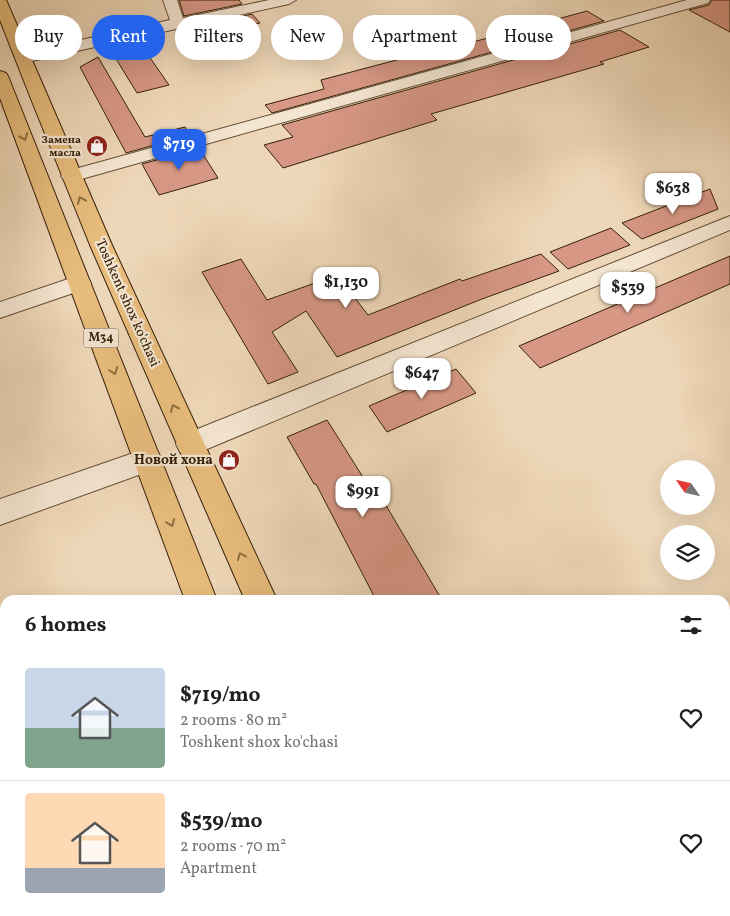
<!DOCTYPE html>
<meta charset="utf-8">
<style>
:root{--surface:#fff;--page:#f6f6f6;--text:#202124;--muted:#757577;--line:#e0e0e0;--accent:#2563eb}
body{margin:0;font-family:Vollkorn,serif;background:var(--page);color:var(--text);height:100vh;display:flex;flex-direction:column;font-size:19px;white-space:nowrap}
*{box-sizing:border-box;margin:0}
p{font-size:16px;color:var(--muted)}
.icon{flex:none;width:28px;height:28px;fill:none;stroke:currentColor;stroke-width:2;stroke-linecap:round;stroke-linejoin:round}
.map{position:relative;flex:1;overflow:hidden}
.sheet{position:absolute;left:0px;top:595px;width:730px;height:321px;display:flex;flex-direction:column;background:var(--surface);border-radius:15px 15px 0 0;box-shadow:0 5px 20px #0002}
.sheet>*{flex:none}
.banner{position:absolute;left:15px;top:15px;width:700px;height:45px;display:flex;gap:10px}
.needle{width:32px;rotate:304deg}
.buttons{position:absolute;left:660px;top:460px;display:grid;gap:10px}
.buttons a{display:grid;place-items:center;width:55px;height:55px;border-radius:50%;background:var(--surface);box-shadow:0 5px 20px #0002;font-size:25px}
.price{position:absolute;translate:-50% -42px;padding:0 11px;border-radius:10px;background:#fff;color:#222;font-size:16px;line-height:32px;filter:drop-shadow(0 1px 2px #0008)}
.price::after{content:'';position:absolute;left:50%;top:30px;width:15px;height:11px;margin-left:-8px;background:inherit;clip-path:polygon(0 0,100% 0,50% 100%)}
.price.on{background:var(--accent);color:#fff}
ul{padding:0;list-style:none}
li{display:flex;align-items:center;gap:15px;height:125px;padding:0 25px}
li+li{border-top:1px solid var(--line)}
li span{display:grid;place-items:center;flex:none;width:140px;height:100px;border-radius:5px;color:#555}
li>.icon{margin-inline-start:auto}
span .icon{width:60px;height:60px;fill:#fffc;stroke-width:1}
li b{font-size:21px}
h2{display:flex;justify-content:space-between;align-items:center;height:60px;padding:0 25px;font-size:21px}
.tag{padding:0 18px;border-radius:22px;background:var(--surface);box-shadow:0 5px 20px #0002;font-size:18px;line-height:45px}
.tag.on{background:var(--accent);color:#fff}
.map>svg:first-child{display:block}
.building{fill:#d69784;stroke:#352009}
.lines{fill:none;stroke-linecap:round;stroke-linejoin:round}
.minor-casing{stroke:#634e35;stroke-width:2}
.major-casing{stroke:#352009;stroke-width:2}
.minor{fill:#f4e5d1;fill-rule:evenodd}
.major{fill:#e7bc7c;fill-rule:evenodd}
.oneway{stroke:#8e6e42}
.labels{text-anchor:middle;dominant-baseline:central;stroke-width:4.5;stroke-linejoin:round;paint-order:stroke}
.far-poi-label{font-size:11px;font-weight:bold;fill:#352009;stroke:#f4e5d1;text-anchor:end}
.shield{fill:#f4e5d1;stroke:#6e5b45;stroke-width:1}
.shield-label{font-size:12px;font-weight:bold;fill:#352009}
.street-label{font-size:14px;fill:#352009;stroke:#f4e5d1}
.poi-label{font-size:14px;font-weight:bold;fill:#352009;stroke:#f4e5d1;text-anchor:end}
</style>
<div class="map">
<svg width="730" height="916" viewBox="0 0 730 916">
<rect width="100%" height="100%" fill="#eed7b8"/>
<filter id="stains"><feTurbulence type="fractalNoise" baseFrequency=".004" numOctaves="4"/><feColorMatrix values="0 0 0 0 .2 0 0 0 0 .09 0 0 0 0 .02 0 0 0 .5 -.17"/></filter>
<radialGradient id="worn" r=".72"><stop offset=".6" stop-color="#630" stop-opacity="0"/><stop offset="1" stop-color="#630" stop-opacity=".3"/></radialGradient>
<!-- building -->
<g class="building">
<polygon points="179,0 239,0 242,4 184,16"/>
<polygon points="712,0 730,0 730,32 689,10 709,5"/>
<polygon points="587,11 604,21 272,113 265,105 324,89 321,80 423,53 425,55"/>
<polygon points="252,14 260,23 198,37 191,28"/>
<polygon points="620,30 649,47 600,62 604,64 431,114 437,120 283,168 264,145 293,137 282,125"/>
<polygon points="139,42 169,85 137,93 110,49"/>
<polygon points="98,57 145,137 185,127 190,135 126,153 80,67"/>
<polygon points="199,148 218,178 159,195 142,164"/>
<polygon points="710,189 718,209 642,239 622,223"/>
<polygon points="611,228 630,245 568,269 550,252"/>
<polygon points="541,254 559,271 482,299 337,357 306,311 272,332 298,372 268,384 202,272 241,259 267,300 352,270 356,278 345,285 368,315 460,279 462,281"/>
<polygon points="730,256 730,284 540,368 519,346"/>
<polygon points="456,369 476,393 387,432 369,406"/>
<polygon points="327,420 366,482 371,480 442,600 376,600 316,484 314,484 287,437"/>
</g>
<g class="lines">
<!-- minor casing -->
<g class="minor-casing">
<g id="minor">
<polygon points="163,0 177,0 183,18 269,0 296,0 289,4 23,63 17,61 15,58 17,55 23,53 170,20"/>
<polygon points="687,0 710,0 708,3 78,180 71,182 64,180 61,176 64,172"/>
<polygon points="730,216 730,230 200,452 190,455 180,452 176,444 180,436"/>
<polygon points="80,275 88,278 91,283 88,288 0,318 0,302"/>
<polygon points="148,448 158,452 162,460 158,468 0,525 0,499"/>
<polygon points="5,731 5,771 0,773 0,733"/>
</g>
</g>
<!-- major casing -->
<g class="major-casing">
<g id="major">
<polygon points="0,0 6,0 7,2 112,245 277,600 245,600 90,245 31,99 0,20"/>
<polygon points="0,71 6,73 8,76 217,600 185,600 0,98"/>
<polygon points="299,911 340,911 342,916 300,916"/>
<polygon points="383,911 424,911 426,916 384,916"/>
</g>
</g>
<!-- minor -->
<use href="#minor" class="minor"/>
<!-- major -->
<use href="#major" class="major"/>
</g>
<!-- one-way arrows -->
<defs><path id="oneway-chevron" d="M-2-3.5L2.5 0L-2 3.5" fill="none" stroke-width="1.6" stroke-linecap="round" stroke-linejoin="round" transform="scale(1.25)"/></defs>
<g class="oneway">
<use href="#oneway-chevron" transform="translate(24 137) rotate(69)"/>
<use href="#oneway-chevron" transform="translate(81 200) rotate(-113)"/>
<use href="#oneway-chevron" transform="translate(114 371) rotate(69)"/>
<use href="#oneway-chevron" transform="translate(174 408) rotate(-114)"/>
<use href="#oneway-chevron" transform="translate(171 523) rotate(69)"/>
<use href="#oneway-chevron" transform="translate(241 556) rotate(-114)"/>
</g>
<!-- icons -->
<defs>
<g id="shop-disc" transform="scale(1.125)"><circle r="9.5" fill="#8f2418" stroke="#f4e5d1"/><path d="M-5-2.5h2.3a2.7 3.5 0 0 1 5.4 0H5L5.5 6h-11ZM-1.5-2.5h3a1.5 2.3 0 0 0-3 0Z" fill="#fff"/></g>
</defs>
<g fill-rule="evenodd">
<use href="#shop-disc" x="97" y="146"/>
<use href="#shop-disc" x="229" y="460"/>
</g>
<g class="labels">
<!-- far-poi labels -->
<g class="far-poi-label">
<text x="81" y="140">Замена<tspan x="81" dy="13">масла</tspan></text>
</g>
<!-- shield labels -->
<rect class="shield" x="83.5" y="328.5" width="35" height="19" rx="4"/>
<g class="shield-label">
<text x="101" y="338">M34</text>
</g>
<!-- street labels -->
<g class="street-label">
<text transform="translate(127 303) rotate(66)">Toshkent shox ko'chasi</text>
</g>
<!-- poi labels -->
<g class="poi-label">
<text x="213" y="460">Новой хона</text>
</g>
</g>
<rect width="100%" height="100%" filter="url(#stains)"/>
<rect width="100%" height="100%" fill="url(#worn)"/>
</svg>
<div class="buttons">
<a><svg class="needle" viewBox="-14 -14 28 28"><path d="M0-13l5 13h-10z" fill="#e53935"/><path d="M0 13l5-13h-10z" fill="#757577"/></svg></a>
<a><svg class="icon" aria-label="layers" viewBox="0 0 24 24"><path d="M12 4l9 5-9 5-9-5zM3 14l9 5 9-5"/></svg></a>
</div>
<b class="price on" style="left:179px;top:171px">$719</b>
<b class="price" style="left:673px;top:215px">$638</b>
<b class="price" style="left:346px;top:309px">$1,130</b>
<b class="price" style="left:628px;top:314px">$539</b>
<b class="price" style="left:422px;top:400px">$647</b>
<b class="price" style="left:363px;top:518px">$991</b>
<div class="banner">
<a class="tag">Buy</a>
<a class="tag on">Rent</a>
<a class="tag">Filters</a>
<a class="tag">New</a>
<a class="tag">Apartment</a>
<a class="tag">House</a>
</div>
<section class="sheet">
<h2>6 homes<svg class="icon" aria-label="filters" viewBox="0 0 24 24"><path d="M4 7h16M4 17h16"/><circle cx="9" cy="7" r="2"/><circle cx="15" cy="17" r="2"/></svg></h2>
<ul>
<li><span style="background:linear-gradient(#c9d6e8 60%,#7fa58c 0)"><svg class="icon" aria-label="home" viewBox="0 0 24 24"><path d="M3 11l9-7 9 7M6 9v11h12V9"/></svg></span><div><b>$719/mo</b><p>2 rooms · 80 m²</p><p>Toshkent shox ko'chasi</p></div><svg class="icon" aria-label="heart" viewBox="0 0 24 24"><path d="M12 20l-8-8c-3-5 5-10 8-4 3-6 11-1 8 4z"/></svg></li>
<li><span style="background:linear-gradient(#ffd9b3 75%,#9aa5b1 0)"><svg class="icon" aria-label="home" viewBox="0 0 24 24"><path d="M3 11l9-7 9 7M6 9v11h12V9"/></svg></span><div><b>$539/mo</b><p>2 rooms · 70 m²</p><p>Apartment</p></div><svg class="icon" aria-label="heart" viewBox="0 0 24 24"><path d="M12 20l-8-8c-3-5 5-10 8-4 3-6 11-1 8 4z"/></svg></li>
</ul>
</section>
</div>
